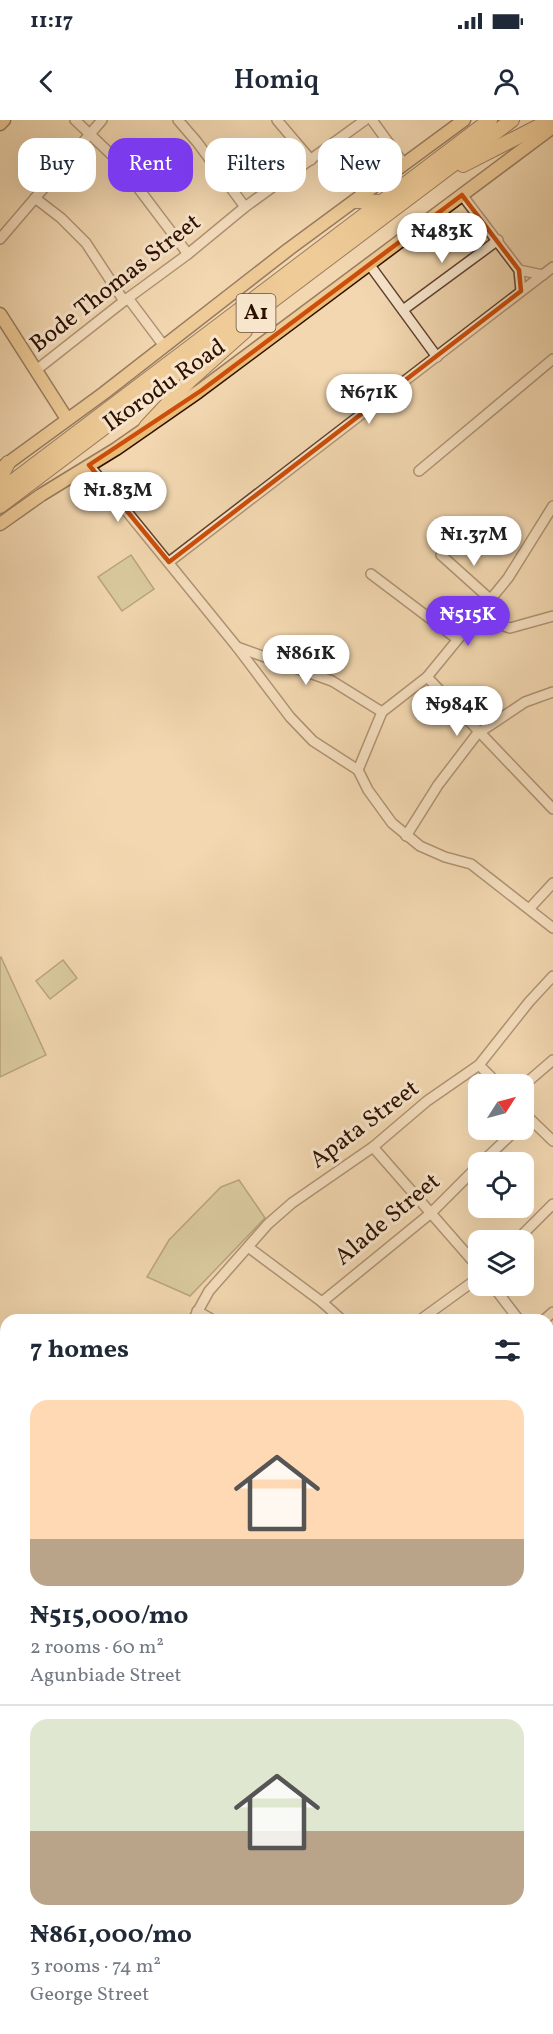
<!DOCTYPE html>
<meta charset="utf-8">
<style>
:root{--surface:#fff;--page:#f2f2f3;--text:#1f2937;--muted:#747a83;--line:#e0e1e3;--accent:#7c3aed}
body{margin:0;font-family:Vollkorn,serif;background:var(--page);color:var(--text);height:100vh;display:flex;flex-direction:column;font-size:22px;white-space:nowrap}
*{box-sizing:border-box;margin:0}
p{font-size:20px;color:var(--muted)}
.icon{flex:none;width:33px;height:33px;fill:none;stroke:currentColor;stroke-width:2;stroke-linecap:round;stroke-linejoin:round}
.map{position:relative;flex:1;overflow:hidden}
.drawer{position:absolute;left:0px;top:1194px;width:554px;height:720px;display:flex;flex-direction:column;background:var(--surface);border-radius:18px 18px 0 0;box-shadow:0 6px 24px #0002}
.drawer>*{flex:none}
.hud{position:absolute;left:18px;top:18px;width:518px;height:54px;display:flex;gap:12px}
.needle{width:39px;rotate:54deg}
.buttons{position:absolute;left:468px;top:954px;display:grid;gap:12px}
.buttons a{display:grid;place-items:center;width:66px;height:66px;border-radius:12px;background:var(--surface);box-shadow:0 6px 24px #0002;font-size:30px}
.price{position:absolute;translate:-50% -51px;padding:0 14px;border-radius:21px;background:#fff;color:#222;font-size:20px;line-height:39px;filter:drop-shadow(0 2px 3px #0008)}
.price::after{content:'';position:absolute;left:50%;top:36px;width:18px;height:14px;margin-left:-9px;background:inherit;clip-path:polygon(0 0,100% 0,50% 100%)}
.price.selected{background:var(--accent);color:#fff}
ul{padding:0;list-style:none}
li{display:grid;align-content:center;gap:12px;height:318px;padding:0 30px}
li+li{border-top:2px solid var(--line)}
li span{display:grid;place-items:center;height:186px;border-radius:18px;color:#555}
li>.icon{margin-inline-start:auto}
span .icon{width:108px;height:108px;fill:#fffc;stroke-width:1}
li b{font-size:26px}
h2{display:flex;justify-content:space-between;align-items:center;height:72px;padding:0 30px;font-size:26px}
.pill{padding:0 21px;border-radius:18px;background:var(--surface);box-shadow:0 6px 24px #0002;font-size:21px;line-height:54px}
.pill.selected{background:var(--accent);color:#fff}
.status{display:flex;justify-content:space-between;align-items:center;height:42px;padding:0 30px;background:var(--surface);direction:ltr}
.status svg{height:16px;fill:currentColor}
header{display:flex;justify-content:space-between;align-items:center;height:78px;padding:0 30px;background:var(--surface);font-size:27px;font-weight:600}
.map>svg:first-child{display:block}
.green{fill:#bdbd8a;stroke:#766645;stroke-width:1.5}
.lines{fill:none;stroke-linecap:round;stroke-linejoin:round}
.stream{stroke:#6f7569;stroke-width:2}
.minor-casing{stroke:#5f422c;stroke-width:12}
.major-casing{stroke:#2e1000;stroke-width:15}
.highway-casing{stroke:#2e1000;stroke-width:16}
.minor{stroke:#f7e5cc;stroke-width:9}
.major{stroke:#e9bc78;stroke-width:12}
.highway{stroke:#e9bc78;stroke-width:14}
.marked{fill:none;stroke:#cc4e0a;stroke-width:4.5;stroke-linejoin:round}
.labels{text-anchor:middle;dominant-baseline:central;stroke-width:6;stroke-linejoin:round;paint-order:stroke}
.shield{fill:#f7e5cc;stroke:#6a503d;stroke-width:1.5}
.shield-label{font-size:22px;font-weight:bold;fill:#2e1000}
.street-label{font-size:24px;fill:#2e1000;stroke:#f7e5cc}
</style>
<div class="status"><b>11:17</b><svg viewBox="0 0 49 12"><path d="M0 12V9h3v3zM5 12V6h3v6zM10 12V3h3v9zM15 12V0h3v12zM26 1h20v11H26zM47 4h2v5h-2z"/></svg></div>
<header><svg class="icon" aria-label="back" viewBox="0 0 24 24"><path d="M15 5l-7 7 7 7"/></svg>Homiq<svg class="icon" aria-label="person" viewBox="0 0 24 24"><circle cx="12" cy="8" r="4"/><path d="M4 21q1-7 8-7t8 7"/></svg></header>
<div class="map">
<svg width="553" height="1914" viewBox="0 0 553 1914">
<rect width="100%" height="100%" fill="#f2d7b0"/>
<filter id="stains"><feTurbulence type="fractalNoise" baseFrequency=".00333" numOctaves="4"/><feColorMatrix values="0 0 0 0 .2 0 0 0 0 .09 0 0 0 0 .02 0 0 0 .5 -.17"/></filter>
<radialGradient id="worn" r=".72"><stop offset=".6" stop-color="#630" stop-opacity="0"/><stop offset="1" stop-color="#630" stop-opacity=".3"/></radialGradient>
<!-- green -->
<g class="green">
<polygon points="131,435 154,469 122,491 98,457"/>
<polygon points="1,837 46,935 0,957 0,838"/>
<polygon points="63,840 77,858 50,879 36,861"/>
<polygon points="239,1060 265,1098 190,1176 147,1157 169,1120 221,1067"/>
</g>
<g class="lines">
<!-- stream -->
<g class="stream">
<polyline points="0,1630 6,1631"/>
<polyline points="308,1908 311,1914"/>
</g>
<!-- minor casing -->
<g class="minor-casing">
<g id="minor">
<polyline points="75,0 117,40 188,134"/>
<polyline points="178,0 197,22 245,87"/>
<polyline points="277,0 311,40"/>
<polyline points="372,0 404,44"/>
<polyline points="462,75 519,150 521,171"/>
<polyline points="35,78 61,98 86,123 124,181"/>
<polyline points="0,119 102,0"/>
<polyline points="369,144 437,237"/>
<polyline points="519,150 543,155"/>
<polyline points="128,178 164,226"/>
<polyline points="403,190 498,120"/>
<polyline points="35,251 124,181 188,134 245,87 365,0"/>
<polyline points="89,345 237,527 290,597 313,621 358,650 368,670 392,703 420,726 445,737 471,744 553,808"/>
<polyline points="419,351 553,239"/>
<polyline points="441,435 490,479"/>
<polyline points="169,442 553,147"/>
<polyline points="371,454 457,519"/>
<polyline points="482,488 504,506 510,508 553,496"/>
<polyline points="237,527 332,561 382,592"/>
<polyline points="427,557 553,689"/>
<polyline points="358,650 382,592 427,557 508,458 553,386"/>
<polyline points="406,716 438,665 477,614 525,582 553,572"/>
<polyline points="530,788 553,763"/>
<polyline points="479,945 498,964"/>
<polyline points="524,965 553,940"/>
<polyline points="524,993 553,1021"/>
<polyline points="373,1027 478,1147"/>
<polyline points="482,1042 516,1010"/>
<polyline points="517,1120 553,1084"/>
<polyline points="248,1127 322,1182 342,1200"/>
<polyline points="493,1166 519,1200"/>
<polyline points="322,1182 431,1093 478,1046"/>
<polyline points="197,1191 213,1200"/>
<polyline points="193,1200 209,1171 268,1104 292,1083 373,1027 427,981 479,945 529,882 553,856"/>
<polyline points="420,1200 478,1158"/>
<polyline points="544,1200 553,1192"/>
<polyline points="548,1241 553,1251"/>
<polyline points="548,1290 553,1286"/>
<polyline points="0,1319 6,1321"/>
<polyline points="548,1384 553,1379"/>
<polyline points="548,1414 553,1415"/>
<polyline points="0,1441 3,1449 0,1469"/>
<polyline points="548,1505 553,1506"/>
<polyline points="0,1603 6,1590"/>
<polyline points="548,1631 553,1628"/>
<polyline points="0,1699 6,1700"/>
<polyline points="548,1741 553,1748"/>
<polyline points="548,1805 553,1801"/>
<polyline points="102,1908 148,1914"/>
<polyline points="182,1908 182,1914"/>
<polyline points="316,1908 321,1914"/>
<polyline points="516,1908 521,1914"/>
<polyline points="0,1910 2,1914"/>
<polyline points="52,1914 55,1908"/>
<polyline points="215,1914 215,1908"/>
<polyline points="460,1914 467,1908"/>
</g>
</g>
<!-- major casing -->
<g class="major-casing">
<g id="major">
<polyline points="0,4 4,0"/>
<polyline points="0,194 67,299"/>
<polyline points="0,349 104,273 289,129 464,0"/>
<polyline points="0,404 41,375 116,329 198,272 553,7"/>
</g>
</g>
<!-- highway casing -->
<g class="highway-casing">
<g id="highway">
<polyline points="463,45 551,0"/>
<polyline points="356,81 380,82"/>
<polyline points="146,307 190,260 245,211"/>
<polyline points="0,358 8,343"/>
<polyline points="0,371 490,0"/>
<polyline points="0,386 512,0"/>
</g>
</g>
<!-- minor -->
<use href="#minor" class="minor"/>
<!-- major -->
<use href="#major" class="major"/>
<!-- highway -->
<use href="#highway" class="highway"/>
</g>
<!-- marked area -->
<path d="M0 0H553V1914H0ZM462,75L519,150L521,171L169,442L89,345L202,270Z" fill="#f2d7b0" fill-opacity=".55" fill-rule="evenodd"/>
<path class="marked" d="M462,75L519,150L521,171L169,442L89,345L202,270Z"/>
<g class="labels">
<!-- shield labels -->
<rect class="shield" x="236.5" y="174" width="39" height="38" rx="4.5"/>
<g class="shield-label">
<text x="256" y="193">A1</text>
</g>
<!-- street labels -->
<g class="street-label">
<text transform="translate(116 164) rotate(-38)">Bode Thomas Street</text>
<text transform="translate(165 266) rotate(-35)">Ikorodu Road</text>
<text transform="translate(365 1005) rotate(-37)">Apata Street</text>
<text transform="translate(388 1100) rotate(-40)">Alade Street</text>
</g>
</g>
<rect width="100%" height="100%" filter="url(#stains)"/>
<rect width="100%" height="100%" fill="url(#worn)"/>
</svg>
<div class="buttons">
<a><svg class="needle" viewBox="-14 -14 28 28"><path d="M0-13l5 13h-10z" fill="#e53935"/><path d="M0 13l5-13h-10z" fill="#747a83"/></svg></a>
<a><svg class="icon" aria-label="locate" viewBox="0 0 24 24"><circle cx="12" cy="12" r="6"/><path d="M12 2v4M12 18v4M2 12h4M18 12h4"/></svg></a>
<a><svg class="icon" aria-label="layers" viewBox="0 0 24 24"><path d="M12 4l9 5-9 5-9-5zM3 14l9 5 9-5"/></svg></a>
</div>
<b class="price" style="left:442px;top:144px">₦483K</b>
<b class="price" style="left:369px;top:305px">₦671K</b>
<b class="price" style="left:118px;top:403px">₦1.83M</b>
<b class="price" style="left:474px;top:447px">₦1.37M</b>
<b class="price selected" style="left:468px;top:527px">₦515K</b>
<b class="price" style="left:306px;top:566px">₦861K</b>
<b class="price" style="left:457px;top:617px">₦984K</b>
<div class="hud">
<a class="pill">Buy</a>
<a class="pill selected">Rent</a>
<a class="pill">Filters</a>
<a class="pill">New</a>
</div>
<section class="drawer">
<h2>7 homes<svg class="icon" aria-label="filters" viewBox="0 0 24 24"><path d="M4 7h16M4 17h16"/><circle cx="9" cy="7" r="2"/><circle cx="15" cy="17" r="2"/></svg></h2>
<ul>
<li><span style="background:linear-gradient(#ffd9b3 75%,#b9a48a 0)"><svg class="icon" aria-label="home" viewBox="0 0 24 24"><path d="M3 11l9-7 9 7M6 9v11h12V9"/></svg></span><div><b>₦515,000/mo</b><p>2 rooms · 60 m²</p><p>Agunbiade Street</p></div></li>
<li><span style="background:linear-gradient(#dfe7d0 60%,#b9a48a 0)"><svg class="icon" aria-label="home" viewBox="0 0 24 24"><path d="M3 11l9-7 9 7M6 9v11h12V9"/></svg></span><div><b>₦861,000/mo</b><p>3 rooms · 74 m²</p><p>George Street</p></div></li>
</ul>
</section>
</div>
